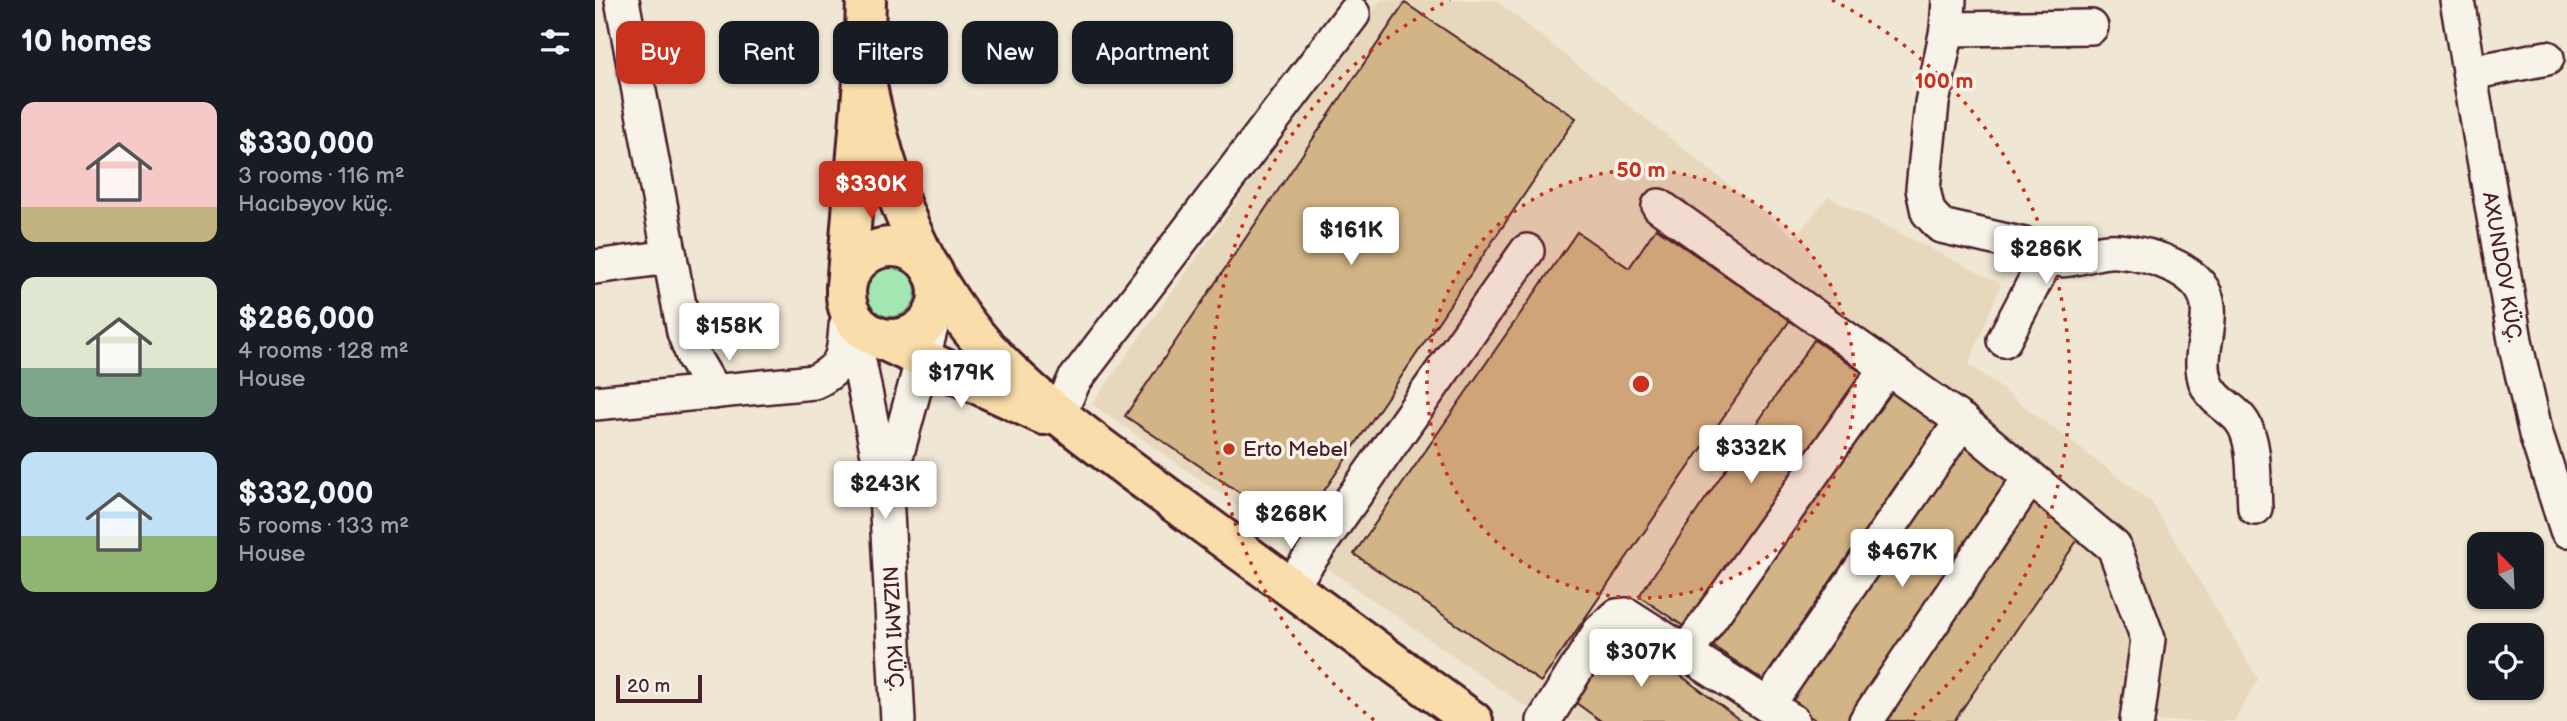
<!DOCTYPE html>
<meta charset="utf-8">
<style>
:root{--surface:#171b24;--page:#20242c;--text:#f1f3f6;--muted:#9ea1a6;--accent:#c8321e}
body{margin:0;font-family:"Balsamiq Sans",sans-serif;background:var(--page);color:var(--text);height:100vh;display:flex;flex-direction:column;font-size:26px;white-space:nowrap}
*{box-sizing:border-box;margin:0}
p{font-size:23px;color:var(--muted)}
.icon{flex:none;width:38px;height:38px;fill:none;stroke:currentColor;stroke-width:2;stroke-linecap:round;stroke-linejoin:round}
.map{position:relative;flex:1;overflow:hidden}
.drawer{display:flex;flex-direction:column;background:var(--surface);width:595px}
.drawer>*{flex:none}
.top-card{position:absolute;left:21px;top:21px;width:665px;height:63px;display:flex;gap:14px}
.needle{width:46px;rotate:336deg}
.buttons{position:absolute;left:1872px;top:532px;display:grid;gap:14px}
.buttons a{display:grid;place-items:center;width:77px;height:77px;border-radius:14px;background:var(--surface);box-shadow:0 2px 5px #0004;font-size:35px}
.scale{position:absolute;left:21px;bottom:18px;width:86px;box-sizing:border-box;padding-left:7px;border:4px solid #4a1f2b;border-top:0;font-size:19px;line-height:24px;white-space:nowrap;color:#4a1f2b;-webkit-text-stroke:5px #f7f3e8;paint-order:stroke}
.price{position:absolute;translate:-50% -60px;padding:0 16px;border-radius:7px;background:#fff;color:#222;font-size:23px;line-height:46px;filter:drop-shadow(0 2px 4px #0008)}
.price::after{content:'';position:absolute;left:50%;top:42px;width:21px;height:16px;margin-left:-10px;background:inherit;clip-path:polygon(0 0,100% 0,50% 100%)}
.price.current{background:var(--accent);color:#fff}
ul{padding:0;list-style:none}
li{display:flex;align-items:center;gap:21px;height:175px;padding:0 21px}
li span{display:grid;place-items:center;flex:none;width:196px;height:140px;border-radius:14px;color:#555}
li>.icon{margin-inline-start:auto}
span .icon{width:84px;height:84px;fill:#fffc;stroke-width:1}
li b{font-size:30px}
h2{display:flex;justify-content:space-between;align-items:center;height:84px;padding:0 21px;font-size:30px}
.chip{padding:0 24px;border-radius:14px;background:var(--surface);box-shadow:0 2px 5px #0004;font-size:24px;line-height:63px}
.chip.current{background:var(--accent);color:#fff}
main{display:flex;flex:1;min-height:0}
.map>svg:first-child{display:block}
.built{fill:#e7d7bd}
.green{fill:#a2e6b1;stroke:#76826e;stroke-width:2}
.building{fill:#d2b486;stroke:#4a1f2b;stroke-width:2}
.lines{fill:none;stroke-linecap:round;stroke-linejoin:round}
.minor-casing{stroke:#4a1f2b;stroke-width:38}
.major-casing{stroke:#4a1f2b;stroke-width:44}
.minor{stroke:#f7f3e8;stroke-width:33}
.major{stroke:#f9deab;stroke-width:38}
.ring{fill:none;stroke:#c8321e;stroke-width:3.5;stroke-dasharray:3.5 7}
.poi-dot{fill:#c8321e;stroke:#f7f3e8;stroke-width:2.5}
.labels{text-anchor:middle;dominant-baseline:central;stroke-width:7;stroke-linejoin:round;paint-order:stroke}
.street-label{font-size:21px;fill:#4a1f2b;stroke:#f7f3e8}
.poi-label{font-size:21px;fill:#4a1f2b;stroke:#f7f3e8;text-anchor:start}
.centre{fill:#c8321e;stroke:#f7f3e8;stroke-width:3.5}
.ring-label{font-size:21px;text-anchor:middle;font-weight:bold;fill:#c8321e;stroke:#f7f3e8;stroke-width:7;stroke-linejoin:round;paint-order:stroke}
</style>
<main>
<section class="drawer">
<h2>10 homes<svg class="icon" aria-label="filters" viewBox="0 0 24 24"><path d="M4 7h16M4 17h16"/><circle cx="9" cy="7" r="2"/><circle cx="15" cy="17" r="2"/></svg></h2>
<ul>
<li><span style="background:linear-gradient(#f6c9c9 75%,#c2b280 0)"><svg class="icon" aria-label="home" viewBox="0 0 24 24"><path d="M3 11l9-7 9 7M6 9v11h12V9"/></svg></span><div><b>$330,000</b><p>3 rooms · 116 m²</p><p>Hacıbəyov küç.</p></div></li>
<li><span style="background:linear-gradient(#dfe7d0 65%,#7fa58c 0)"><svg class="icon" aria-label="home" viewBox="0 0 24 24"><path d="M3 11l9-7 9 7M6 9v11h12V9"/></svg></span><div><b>$286,000</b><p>4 rooms · 128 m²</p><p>House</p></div></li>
<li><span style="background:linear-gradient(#bfe0f5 60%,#8fb573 0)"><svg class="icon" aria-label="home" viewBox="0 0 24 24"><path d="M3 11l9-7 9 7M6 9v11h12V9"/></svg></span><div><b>$332,000</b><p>5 rooms · 133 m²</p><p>House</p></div></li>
</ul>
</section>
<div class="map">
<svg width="1972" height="721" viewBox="0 0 1972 721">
<rect width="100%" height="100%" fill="#f0e6d4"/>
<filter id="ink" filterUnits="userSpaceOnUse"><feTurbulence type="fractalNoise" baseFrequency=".0143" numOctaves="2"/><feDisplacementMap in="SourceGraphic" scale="14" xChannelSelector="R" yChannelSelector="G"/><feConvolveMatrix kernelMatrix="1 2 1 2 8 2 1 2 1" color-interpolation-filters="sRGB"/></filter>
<g filter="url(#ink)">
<!-- built -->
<polygon class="built" points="786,0 900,0 1200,237 1233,197 1406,284 1374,364 1557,503 1663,679 1639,721 951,721 497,404"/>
<!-- green -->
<circle class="green" cx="296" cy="292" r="25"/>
<!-- building -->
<g class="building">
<polygon points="810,3 981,118 702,531 530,416"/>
<polygon points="1061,228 1195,320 946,682 759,554 982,232 1034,268"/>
<polygon points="1219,340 1269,374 1094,630 1044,596"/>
<polygon points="1293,390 1343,424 1168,680 1118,646"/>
<polygon points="1369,446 1419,480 1254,721 1222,721 1194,702"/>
<polygon points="1440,495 1490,529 1359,721 1285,721"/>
<polygon points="1024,629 1146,721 1006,721 973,697"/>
</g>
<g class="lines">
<!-- minor casing -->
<g class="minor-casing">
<g id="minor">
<polyline points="27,0 89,332 99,358 119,392"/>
<polyline points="1354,0 1352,29 1496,27"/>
<path id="s1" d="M1862,0L1921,346L1941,434L1972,530"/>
<path d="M1352,29L1337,103L1328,189L1333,212L1346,226L1443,248C1466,274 1493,248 1523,251C1553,254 1609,268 1613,306C1616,332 1601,359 1612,385C1620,402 1634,406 1645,419C1662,439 1658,483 1660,508"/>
<polyline points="1875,73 1952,58"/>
<polyline points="1064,206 1367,421 1519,547 1553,639 1542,721"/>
<polyline points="0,267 75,257"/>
<polyline points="252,303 291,494 342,305"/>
<polyline points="1409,340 1452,258"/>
<path d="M0,403L219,382C248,368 249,357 251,326"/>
<polyline points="464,414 479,381 758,14"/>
<path id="s2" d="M291,494L303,721"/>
<polyline points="695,587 932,251"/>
<polyline points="1092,651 1292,368"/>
<polyline points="1173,705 1367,421"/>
<polyline points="949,721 1005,631 1022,616 1032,615 1197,721"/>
<polyline points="1271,721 1434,479"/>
</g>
</g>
<!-- major casing -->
<g class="major-casing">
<g id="major">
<polyline points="269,69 271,0"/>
<circle cx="297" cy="293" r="46"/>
<path d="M251,287L269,69C284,156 314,246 367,318C421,391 511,451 583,505C681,577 779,649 878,721"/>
<polyline points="281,337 449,415"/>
</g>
</g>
<!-- minor -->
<use href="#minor" class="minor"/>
<!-- major -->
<use href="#major" class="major"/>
</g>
</g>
<!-- distance rings -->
<circle cx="1046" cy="384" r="214" fill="#c8321e" fill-opacity=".12"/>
<g class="ring">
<circle cx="1046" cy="384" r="214"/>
<path d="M779 720A429 429 0 0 1 855 0M1237 0A429 429 0 0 1 1313 720"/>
</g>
<!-- markers -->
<circle class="poi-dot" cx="634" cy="449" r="7"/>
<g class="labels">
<!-- street labels -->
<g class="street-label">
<text stroke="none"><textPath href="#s1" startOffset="271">AXUNDOV KÜÇ.</textPath></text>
<text stroke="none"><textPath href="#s2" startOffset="135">NIZAMI KÜÇ.</textPath></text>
</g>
<!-- poi labels -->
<g class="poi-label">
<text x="648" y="449">Erto Mebel</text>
</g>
</g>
<circle cx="1046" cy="384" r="10" class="centre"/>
<g class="ring-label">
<text x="1349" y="88">100 m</text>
<text x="1046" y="177">50 m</text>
</g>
</svg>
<div class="buttons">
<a><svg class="needle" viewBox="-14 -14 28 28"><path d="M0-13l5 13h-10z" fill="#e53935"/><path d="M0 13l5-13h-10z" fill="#9ea1a6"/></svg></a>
<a><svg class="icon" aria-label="locate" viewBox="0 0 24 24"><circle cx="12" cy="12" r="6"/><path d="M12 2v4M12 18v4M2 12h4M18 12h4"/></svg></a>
</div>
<div class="scale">20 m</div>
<b class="price current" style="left:276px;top:221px">$330K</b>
<b class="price" style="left:756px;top:267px">$161K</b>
<b class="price" style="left:1451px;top:286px">$286K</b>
<b class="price" style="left:134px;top:363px">$158K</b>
<b class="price" style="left:366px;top:410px">$179K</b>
<b class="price" style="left:1156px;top:485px">$332K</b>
<b class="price" style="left:290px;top:521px">$243K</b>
<b class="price" style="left:696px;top:551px">$268K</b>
<b class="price" style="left:1307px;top:589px">$467K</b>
<b class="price" style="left:1046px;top:689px">$307K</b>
<div class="top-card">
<a class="chip current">Buy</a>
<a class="chip">Rent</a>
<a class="chip">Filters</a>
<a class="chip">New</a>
<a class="chip">Apartment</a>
</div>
</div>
</main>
